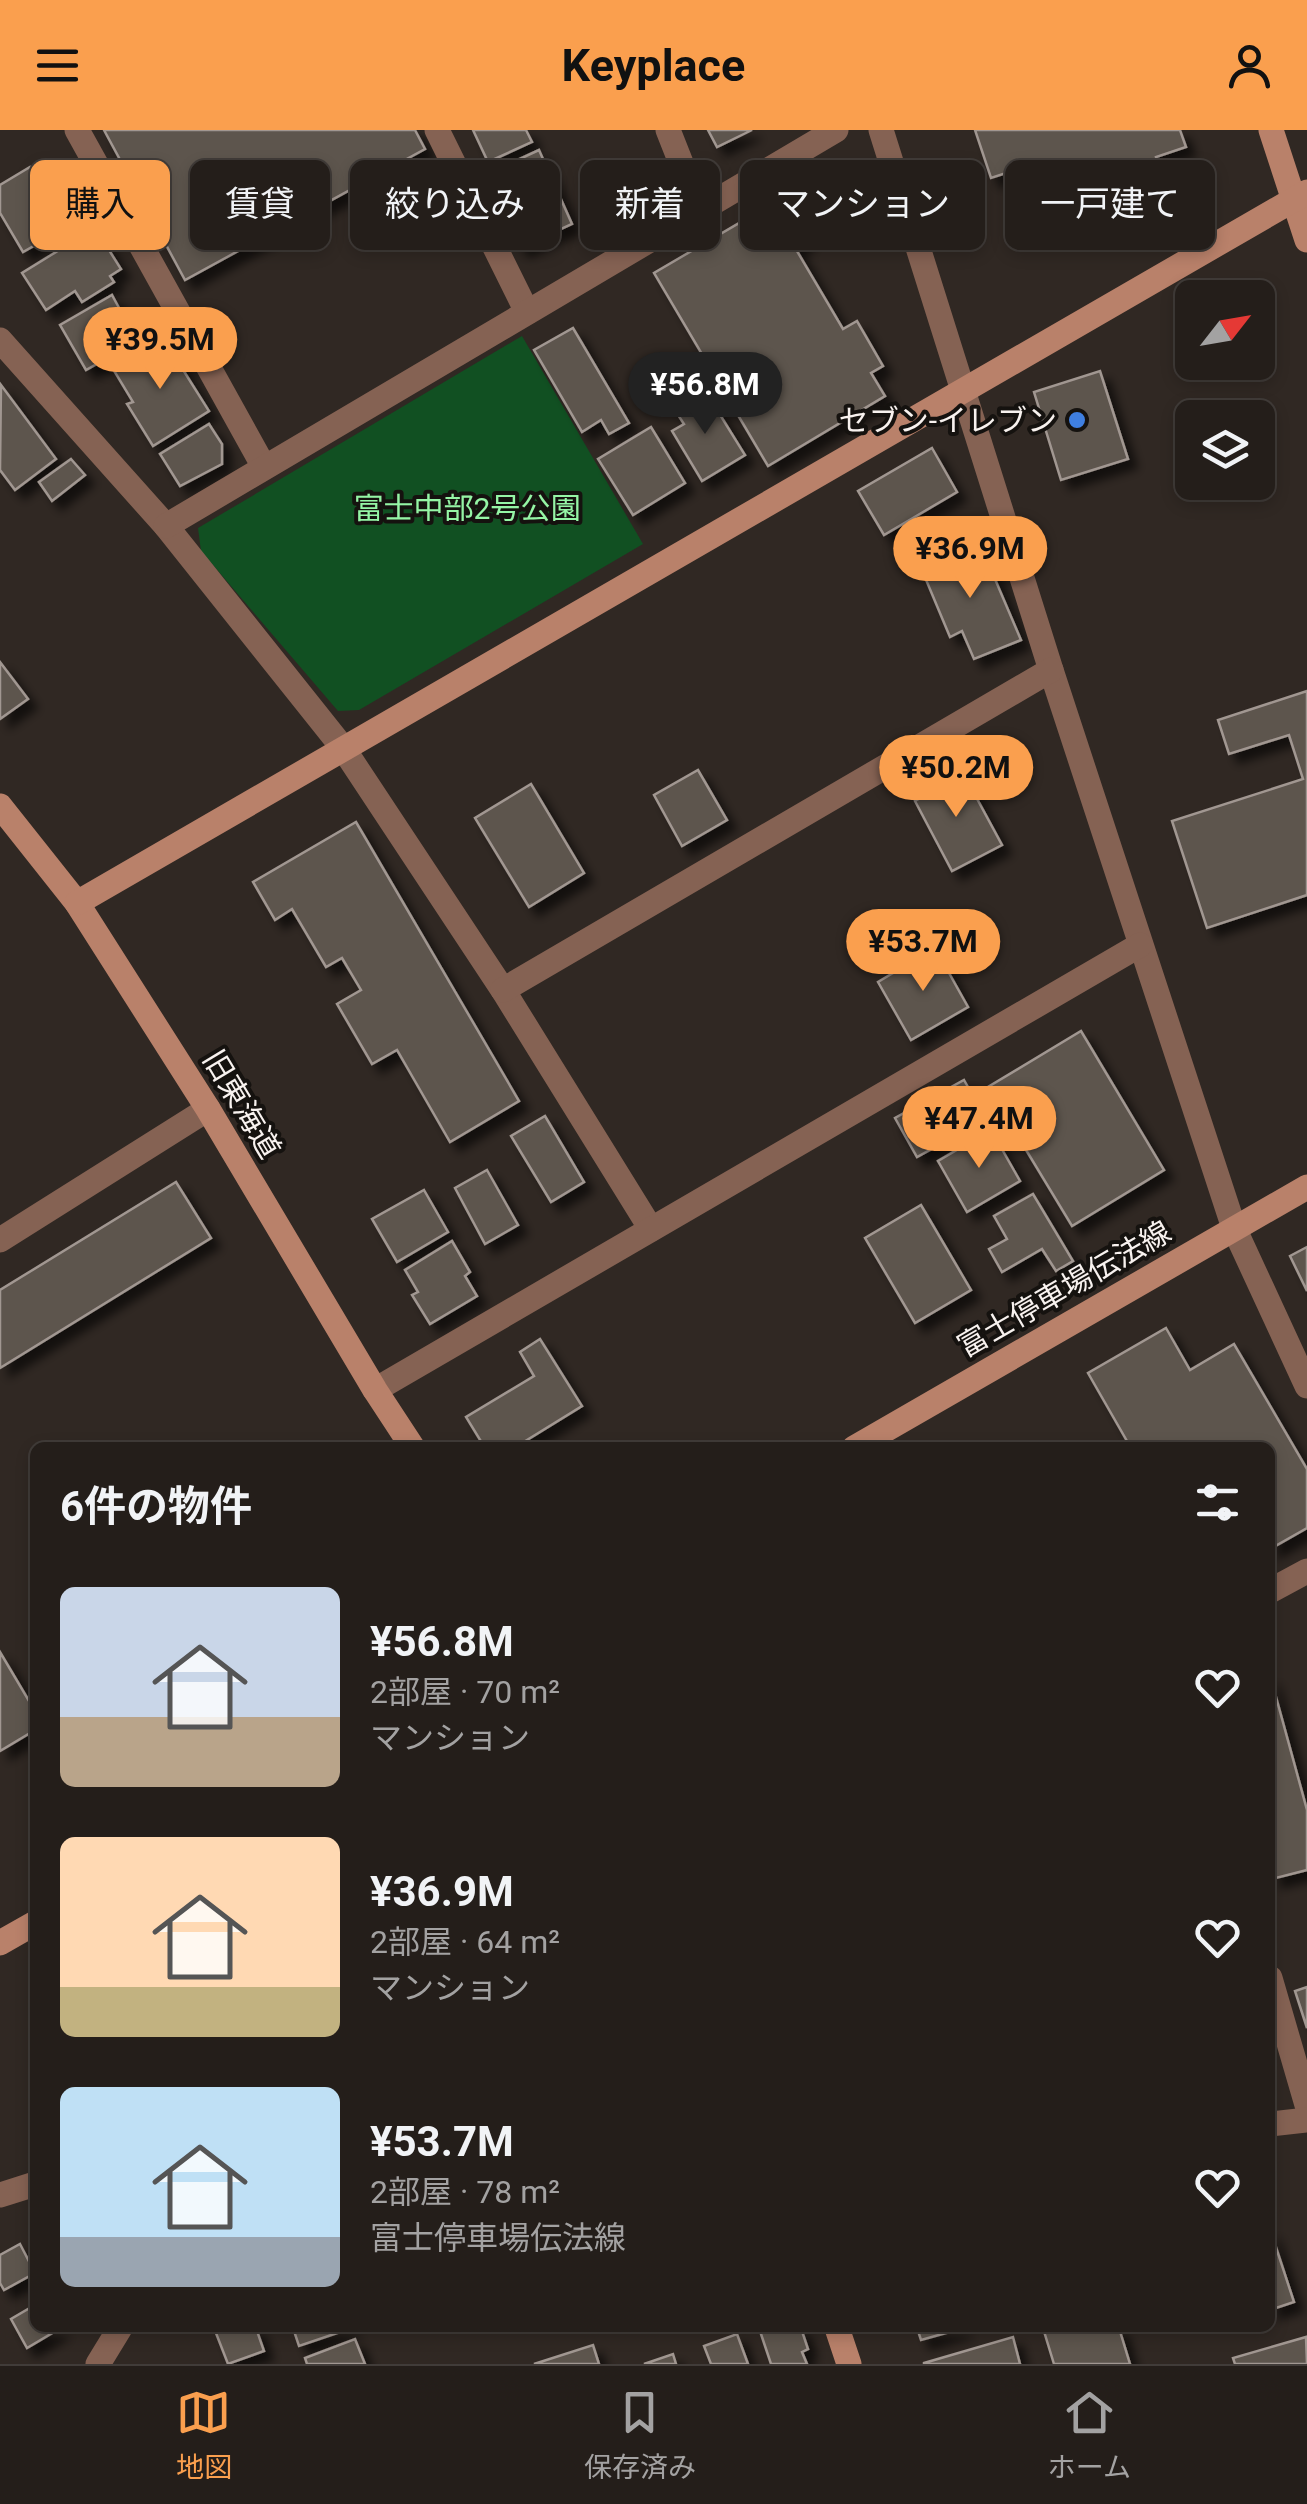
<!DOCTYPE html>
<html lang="ja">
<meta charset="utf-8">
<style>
:root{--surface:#241e1a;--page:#302b27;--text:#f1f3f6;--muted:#a3a2a2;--line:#413c39;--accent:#fa9f4e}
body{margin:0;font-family:Roboto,"Noto Sans JP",sans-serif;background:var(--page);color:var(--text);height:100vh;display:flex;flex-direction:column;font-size:38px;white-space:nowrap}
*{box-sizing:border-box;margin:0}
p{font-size:32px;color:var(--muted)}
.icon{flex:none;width:55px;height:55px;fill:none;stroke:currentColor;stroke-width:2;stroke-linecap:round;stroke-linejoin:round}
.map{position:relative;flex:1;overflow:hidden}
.side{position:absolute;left:30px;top:1312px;width:1245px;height:890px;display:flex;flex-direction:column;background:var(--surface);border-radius:15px;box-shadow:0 5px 15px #0003,0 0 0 2px var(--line)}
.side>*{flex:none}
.guide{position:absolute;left:30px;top:30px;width:1248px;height:90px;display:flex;gap:20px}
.needle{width:65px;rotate:59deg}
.fabs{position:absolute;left:1175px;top:150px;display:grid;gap:20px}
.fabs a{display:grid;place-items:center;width:100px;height:100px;border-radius:15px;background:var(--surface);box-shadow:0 5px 15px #0003,0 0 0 2px var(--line);font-size:50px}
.price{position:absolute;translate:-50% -85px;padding:0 22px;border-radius:35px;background:var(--accent);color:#111;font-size:32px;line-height:65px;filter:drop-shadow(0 2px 5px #0008)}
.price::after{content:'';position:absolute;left:50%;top:60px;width:30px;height:22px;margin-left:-15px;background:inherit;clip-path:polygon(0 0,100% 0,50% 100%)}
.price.active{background:#222;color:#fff}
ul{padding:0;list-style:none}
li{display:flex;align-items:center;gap:30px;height:250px;padding:0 30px}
li span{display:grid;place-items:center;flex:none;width:280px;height:200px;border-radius:15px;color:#555}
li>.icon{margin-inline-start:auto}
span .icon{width:120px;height:120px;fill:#fffc;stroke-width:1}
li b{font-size:42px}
h2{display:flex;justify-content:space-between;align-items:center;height:120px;padding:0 30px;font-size:42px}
.chip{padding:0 35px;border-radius:15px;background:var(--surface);box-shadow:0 5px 15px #0003,0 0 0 2px var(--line);font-size:35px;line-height:90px}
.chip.active{background:var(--accent);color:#111}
header{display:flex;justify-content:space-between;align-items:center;height:130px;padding:0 30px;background:var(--accent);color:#111;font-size:45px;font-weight:700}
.menu{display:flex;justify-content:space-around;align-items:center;height:140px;border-top:2px solid var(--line);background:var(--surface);font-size:28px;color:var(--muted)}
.menu a{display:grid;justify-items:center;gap:5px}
.menu .active{color:var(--accent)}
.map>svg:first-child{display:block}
.green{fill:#115022}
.building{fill:#5d544e;stroke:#a19791;stroke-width:2.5;filter:url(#shadow)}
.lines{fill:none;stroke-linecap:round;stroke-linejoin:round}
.lane{stroke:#856253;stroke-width:25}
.street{stroke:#856253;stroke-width:25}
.secondary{stroke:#b9816a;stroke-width:25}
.shop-dot{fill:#3f7fe0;stroke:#15120f;stroke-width:4}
.labels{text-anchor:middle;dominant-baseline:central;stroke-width:8;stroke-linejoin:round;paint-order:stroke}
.poi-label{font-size:30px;fill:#f8f2ef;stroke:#15120f;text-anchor:end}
.park-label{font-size:30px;fill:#95f5a5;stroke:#15120f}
.street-label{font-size:30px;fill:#f8f2ef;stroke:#15120f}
</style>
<header><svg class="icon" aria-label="menu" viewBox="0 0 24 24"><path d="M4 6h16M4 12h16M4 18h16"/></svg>Keyplace<svg class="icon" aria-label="person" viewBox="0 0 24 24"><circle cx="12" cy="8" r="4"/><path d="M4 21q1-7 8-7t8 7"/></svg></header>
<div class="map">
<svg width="1307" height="2234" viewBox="0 0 1307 2234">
<defs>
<filter id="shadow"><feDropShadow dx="9" dy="9" stdDeviation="5" flood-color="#0009"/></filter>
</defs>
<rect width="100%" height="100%" fill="#302823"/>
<!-- green -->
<polygon class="green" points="522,206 643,414 359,580 338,581 201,421 198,398"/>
<!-- building -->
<g class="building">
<polygon points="104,0 415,0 425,19 185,150"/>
<polygon points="473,0 526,0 532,12 488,32"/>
<polygon points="708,0 752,0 717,17"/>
<polygon points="975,0 1180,0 1186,17 1156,27 1159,37 1025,80 1012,41 991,48"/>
<polygon points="539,20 572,94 520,118 487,44"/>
<polygon points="30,37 65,98 23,122 0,83 0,55"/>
<polygon points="79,51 98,84 76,96 57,64"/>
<polygon points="780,69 805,110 794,116 843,199 857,191 883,236 871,243 885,266 768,336 654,143"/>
<polygon points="95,98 121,139 110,146 114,152 82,172 75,161 46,180 22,143"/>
<polygon points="112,165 137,211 86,240 60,195"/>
<polygon points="573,198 629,293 609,304 601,290 582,302 534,220"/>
<polygon points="163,208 209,281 153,316 127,274 133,272 113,239"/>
<polygon points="1100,241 1128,329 1061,350 1034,262"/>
<polygon points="1,255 56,329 15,360 0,340"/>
<polygon points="693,261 705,281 714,275 745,325 702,351 672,301 684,294 671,274"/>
<polygon points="209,294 222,314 222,334 180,356 160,324"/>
<polygon points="651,297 685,353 633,385 598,329"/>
<polygon points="932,318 957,362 884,405 858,361"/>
<polygon points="71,329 85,345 52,371 39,352"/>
<polygon points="968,412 979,439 989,435 1021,510 974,529 962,501 950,507 919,433"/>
<polygon points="0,532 28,569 0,589"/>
<polygon points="1307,561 1307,765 1207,798 1172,691 1303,649 1289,605 1229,624 1218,590"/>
<polygon points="946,638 958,660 969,654 1002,715 952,741 915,671 924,666 917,653"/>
<polygon points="698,640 727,690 682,716 654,665"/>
<polygon points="531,654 584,743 529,777 475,688"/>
<polygon points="356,692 519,971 450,1012 397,920 372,934 337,874 361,860 342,828 326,837 292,779 275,790 253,752"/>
<polygon points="935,818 968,877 911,910 878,852"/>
<polygon points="1081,901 1164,1040 1072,1096 988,957"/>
<polygon points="964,950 986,989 917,1027 895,988"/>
<polygon points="545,986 584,1052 551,1072 511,1006"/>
<polygon points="991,1000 1020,1051 967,1082 938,1031"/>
<polygon points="487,1040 518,1095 485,1114 455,1058"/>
<polygon points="176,1052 211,1108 0,1238 0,1160"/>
<polygon points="424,1060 448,1102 397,1132 372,1089"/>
<polygon points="1033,1064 1073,1131 1056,1141 1042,1119 1002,1142 989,1119 1007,1109 994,1086"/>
<polygon points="921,1075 971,1160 915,1193 865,1108"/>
<polygon points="452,1111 470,1142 465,1146 477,1166 430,1194 412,1165 418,1162 405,1140"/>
<polygon points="1307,1117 1307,1161 1290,1126"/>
<polygon points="1166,1198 1190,1240 1234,1214 1307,1339 1307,1398 1270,1419 1270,1318 1131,1318 1088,1243"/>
<polygon points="540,1209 582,1276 514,1318 485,1318 466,1287 534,1246 520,1222"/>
<polygon points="0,1522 35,1581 35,1600 0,1621"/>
<polygon points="1270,1545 1307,1680 1307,1740 1272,1749"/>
<polygon points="1307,1857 1307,1898 1295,1861"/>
<polygon points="1270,2099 1294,2172 1270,2180"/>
<polygon points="20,2114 35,2143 4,2160 0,2153 0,2125"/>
<polygon points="35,2175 35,2198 59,2199 27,2218 11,2189"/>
<polygon points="214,2198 256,2198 264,2221 228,2234"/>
<polygon points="293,2198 352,2198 299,2216"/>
<polygon points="771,2198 801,2198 808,2219 802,2222 807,2234 771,2234 760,2201"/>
<polygon points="917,2198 964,2198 921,2210"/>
<polygon points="1043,2198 1119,2198 1130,2234 1054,2234"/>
<polygon points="737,2204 748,2234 711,2234 704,2216"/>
<polygon points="1013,2207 1020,2234 924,2234 924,2233"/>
<polygon points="1306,2207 1307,2234 1235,2234 1233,2228"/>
<polygon points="355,2209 365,2234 307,2234 305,2228"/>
<polygon points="593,2215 599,2234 534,2234"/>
<polygon points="673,2224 676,2234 644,2234"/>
</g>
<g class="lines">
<!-- lane -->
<polyline class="lane" points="98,2234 120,2198"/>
<!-- street -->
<g class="street">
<polyline points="77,0 264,337"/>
<polyline points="437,0 527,182"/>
<polyline points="668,0 700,81"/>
<polyline points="881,0 1051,540 1234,1098 1307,1256"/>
<polyline points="0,210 166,396 343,618 503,860 651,1099"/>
<polyline points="166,396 836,0"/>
<polyline points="503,860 1051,540"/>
<polyline points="0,1110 208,979"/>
<polyline points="375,1260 1140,815"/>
<polyline points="1270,1461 1307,1441"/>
<polyline points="1270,1848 1307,1975"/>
<polyline points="1270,1994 1307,1990"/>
<polyline points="0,2065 35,2054"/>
</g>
<!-- secondary -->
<g class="secondary">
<polyline points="1271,0 1307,110"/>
<polyline points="0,676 77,773 208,979 375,1260 413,1318"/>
<polyline points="77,773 1307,62"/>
<polyline points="854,1318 1307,1057"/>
<polyline points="0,1813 35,1793"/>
<polyline points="837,2198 849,2234"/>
</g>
</g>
<!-- markers -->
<circle class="shop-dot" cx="1077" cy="290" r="10"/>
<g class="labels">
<!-- poi labels -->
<g class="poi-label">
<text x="1057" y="290">セブン-イレブン</text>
</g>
<!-- park labels -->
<g class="park-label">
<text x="467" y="378">富士中部2号公園</text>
</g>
<!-- street labels -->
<g class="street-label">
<text transform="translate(242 974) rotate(59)">旧東海道</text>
<text transform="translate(1064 1159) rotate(-30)">富士停車場伝法線</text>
</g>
</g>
</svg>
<div class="fabs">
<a><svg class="needle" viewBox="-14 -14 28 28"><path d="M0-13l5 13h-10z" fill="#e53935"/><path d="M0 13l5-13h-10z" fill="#a3a2a2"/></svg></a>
<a><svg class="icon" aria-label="layers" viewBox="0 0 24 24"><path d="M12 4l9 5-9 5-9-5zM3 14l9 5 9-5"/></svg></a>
</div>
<b class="price" style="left:160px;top:262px">¥39.5M</b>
<b class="price active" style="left:705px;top:307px">¥56.8M</b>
<b class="price" style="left:970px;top:471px">¥36.9M</b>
<b class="price" style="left:956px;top:690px">¥50.2M</b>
<b class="price" style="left:923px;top:864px">¥53.7M</b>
<b class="price" style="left:979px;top:1041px">¥47.4M</b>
<div class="guide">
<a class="chip active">購入</a>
<a class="chip">賃貸</a>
<a class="chip">絞り込み</a>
<a class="chip">新着</a>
<a class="chip">マンション</a>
<a class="chip">一戸建て</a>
</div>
<section class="side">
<h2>6件の物件<svg class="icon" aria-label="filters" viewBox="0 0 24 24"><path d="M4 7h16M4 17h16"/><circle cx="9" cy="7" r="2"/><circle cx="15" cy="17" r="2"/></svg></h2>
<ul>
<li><span style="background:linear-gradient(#c9d6e8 65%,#b9a48a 0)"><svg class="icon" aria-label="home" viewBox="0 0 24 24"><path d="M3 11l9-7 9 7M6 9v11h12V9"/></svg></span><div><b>¥56.8M</b><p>2部屋 · 70 m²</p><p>マンション</p></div><svg class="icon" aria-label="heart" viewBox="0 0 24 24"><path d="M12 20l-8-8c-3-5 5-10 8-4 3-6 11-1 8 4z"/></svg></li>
<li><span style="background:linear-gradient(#ffd9b3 75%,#c2b280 0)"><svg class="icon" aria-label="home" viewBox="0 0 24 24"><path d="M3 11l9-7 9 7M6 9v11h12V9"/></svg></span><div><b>¥36.9M</b><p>2部屋 · 64 m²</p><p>マンション</p></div><svg class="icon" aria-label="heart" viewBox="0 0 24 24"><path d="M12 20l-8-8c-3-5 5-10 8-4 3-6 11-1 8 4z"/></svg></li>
<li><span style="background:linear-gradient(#bfe0f5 75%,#9aa5b1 0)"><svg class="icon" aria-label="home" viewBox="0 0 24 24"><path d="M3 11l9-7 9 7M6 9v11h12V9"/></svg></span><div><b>¥53.7M</b><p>2部屋 · 78 m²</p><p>富士停車場伝法線</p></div><svg class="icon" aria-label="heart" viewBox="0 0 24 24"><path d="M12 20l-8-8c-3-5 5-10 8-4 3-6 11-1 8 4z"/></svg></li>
</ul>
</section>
</div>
<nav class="menu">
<a class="active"><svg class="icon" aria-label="map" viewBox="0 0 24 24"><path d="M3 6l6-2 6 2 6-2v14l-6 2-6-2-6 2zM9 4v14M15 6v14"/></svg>地図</a>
<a><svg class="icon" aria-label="saved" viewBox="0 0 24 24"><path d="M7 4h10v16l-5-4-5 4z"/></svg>保存済み</a>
<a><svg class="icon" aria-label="home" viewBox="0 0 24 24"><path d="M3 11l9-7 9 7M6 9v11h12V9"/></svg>ホーム</a>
</nav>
